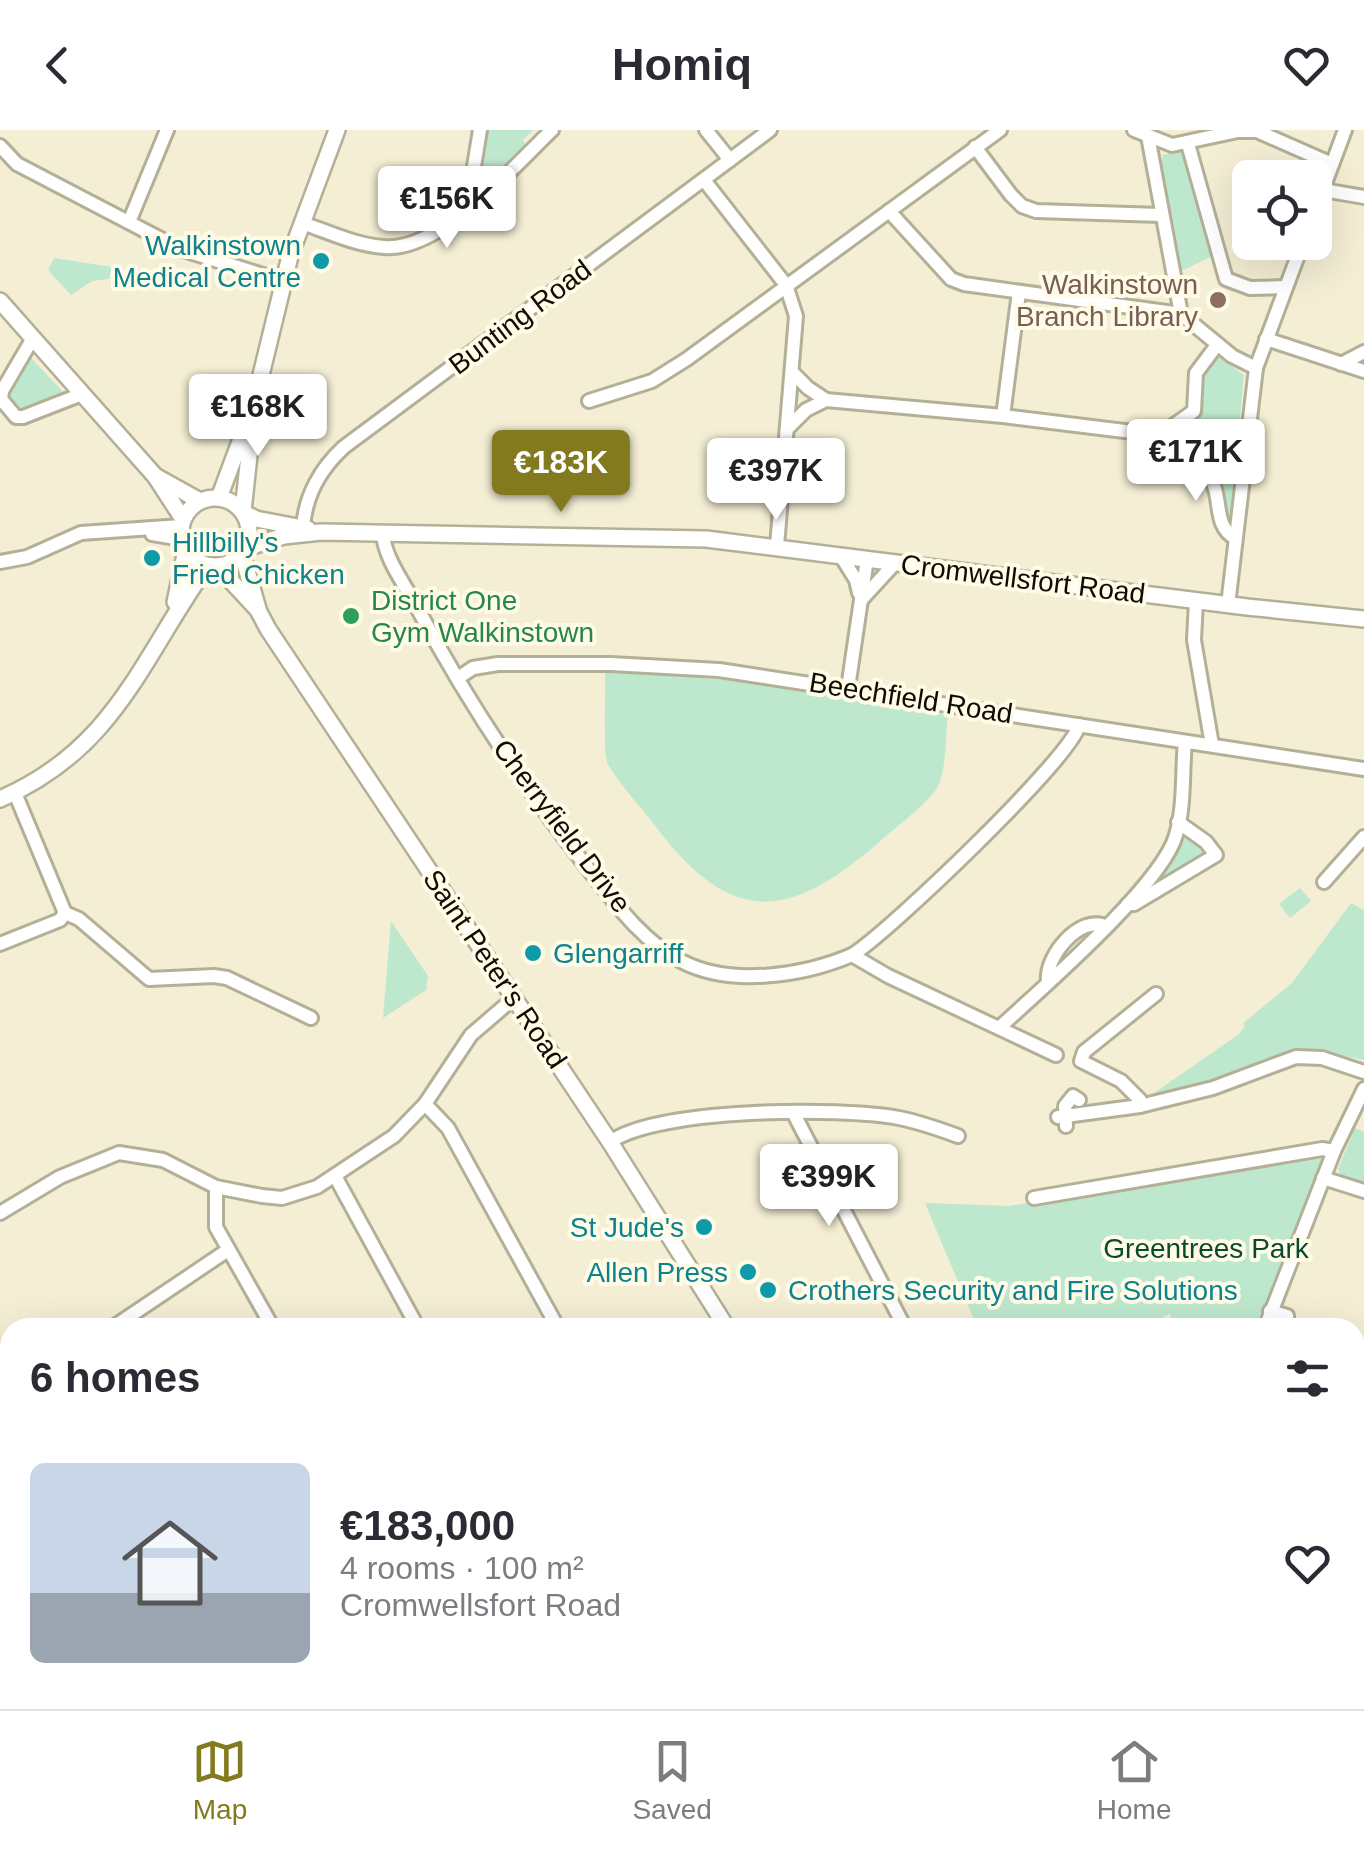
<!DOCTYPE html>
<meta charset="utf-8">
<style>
:root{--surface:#fff;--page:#f2f2f3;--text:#2b2b33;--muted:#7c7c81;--line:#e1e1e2;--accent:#837a1f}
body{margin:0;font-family:Helvetica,sans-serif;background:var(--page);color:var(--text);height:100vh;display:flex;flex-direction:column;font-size:38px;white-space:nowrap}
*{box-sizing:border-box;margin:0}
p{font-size:32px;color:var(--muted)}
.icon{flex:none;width:55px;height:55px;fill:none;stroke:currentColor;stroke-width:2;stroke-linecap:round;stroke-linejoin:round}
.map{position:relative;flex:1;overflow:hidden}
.sheet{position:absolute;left:0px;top:1188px;width:1365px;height:392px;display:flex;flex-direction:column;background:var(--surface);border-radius:30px 30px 0 0;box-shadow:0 10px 40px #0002}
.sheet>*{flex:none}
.buttons{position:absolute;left:1232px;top:30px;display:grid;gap:20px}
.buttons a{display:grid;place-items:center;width:100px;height:100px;border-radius:15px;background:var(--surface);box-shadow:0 10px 40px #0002;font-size:50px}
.price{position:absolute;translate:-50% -85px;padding:0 22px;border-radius:10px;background:#fff;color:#222;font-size:32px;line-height:65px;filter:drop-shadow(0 2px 5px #0008)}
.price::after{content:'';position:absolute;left:50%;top:60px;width:30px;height:22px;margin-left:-15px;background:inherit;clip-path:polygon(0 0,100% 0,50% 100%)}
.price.current{background:var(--accent);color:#fff}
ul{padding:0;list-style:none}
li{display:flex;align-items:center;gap:30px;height:250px;padding:0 30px}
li+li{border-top:2px solid var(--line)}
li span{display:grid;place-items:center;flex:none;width:280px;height:200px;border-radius:15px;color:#555}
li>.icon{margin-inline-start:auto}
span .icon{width:120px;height:120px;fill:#fffc;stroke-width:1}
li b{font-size:42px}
h2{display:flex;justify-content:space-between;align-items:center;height:120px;padding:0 30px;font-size:42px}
header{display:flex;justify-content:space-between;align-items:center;height:130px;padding:0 30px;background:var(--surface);font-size:45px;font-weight:800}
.menu{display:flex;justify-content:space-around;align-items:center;height:140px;border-top:2px solid var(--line);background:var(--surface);font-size:28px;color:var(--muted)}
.menu a{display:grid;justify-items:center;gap:5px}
.menu .current{color:var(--accent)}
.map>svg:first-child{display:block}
.green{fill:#bee8ce}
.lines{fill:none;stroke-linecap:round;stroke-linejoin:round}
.minor-casing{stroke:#b4b097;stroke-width:18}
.major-casing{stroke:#b4b097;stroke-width:20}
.minor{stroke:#fff;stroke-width:12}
.major{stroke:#fff;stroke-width:15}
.culture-dot{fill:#0f9aa8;stroke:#fffbe6;stroke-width:4}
.education-dot{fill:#8d6e63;stroke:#fffbe6;stroke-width:4}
.leisure-dot{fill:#2e9e5b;stroke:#fffbe6;stroke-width:4}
.labels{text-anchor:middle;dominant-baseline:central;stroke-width:8;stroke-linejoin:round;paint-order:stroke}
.culture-label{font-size:28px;fill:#0d838f;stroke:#fffbe6;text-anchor:end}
.education-label{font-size:28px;fill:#785e54;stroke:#fffbe6;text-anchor:end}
.street-label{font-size:28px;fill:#0e0c05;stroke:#fffbe6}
.leisure-label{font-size:28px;fill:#27864d;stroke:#fffbe6;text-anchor:start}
.park-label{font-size:28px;fill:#094a2d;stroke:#fffbe6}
</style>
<header><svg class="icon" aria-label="back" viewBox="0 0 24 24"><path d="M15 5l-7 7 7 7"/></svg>Homiq<svg class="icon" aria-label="heart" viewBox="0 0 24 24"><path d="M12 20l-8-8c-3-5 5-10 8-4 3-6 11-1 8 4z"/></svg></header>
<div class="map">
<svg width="1364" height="1579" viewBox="0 0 1364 1579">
<rect width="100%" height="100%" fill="#f3eed4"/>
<!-- green -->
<g class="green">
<polygon points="484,0 533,0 523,10 527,18 472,68"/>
<polygon points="1177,21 1188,23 1215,125 1181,141 1160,35 1163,25"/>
<polygon points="54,128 112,137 109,149 92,151 71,165 48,140"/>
<polygon points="1215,224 1244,245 1239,298 1233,303 1179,302 1198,281 1198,247"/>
<polygon points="29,226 66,265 24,281 11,272 9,265"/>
<polygon points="1200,317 1229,321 1236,331 1229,399"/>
<path d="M605,540L753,552L948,585C945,606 947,634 939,654C933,669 899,695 885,707C790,791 733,800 653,693C643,680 612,645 607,632C603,617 606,560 605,540Z"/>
<polygon points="1183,701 1209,722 1141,766"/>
<polygon points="1300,758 1311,771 1290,788 1279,774"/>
<polygon points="1351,773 1364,780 1364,930 1313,920 1284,923 1233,945 1147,968 1239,904 1245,896 1243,893 1292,853"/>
<polygon points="391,791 428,846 426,860 383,888"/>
<polygon points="1355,998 1364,1002 1364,1056 1341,1046 1338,1039"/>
<polygon points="1312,1024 1319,1024 1322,1029 1269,1168 1257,1191 1249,1197 1177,1197 1169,1184 1144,1197 977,1197 925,1073 1010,1076"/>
<polygon points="10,1523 10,1570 301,1570 295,1579 0,1579 0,1529"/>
</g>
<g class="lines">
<!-- minor casing -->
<g class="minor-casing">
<g id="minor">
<polyline points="706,0 730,30"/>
<polyline points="1134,0 1172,15 1238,1 1257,1 1332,34"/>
<polyline points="1148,6 1181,184 1232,226 1256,238"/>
<polyline points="1188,14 1226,149 1250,158 1286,157"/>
<polyline points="0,16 17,34 180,119 282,151"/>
<polyline points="975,17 1011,65 1022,76 1036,81 1161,85"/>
<polyline points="704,50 786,155 796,186 777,416"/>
<polyline points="1323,60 1364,67"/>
<polyline points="467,79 480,0"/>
<polyline points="1315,80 1345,0"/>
<polyline points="889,81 951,149 964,154 1181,184"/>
<polyline points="129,92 167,0"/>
<path d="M302,93C329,102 355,115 384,117C440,122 513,37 552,0"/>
<polyline points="33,208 2,261 1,269 16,287 23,287 82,264"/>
<polyline points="1266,209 1364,241"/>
<polyline points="1341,234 1364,222"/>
<polyline points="792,242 808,258 826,270"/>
<polyline points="589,271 652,251 687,229 1000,0"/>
<polyline points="1003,286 1019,162"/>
<polyline points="787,299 806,280 826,270 1003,286 1246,316"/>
<polyline points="1169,306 1170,298 1194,281 1196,243 1217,215"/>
<path d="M1194,310C1199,326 1208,340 1214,356C1221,374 1215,397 1235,408"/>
<path d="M303,398C305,366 321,338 344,317L770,0"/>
<path d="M383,403C384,427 403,452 414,472C464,566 524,657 589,740C615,773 643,812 681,831C730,857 803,846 852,825L888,846L1056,925"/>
<polyline points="152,404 181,409"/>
<polyline points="841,426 856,450 859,463"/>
<polyline points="0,432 27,427 81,403 181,396"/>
<polyline points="863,468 896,432"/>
<polyline points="1196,471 1194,510 1212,615"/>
<polyline points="1228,475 1256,238 1303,112"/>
<polyline points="458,548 473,538 498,534 611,534 719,540 1364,639"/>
<polyline points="848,558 867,429"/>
<polyline points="1324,752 1364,707"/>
<polyline points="1128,774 1134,774 1216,725 1206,712 1178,692"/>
<polyline points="65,783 79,789 149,849 214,846 227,848 311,888"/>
<polyline points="0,814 60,790 65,783 15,663"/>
<path d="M852,825C888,803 1071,628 1079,595"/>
<path d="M1048,851C1045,826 1080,785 1105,796"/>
<path d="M999,898C1041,859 1162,755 1176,705C1185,675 1182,642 1185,612"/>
<polyline points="425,974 448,998 558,1198"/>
<polyline points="1140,976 1140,970 1121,951 1081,931 1084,922 1156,864"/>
<polyline points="794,984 905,1198"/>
<polyline points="1058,987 1140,976 1213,958 1296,927 1322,928 1364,942"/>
<polyline points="1066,996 1065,976 1073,966 1079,970"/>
<path d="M610,1012C658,978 840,977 899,988C919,992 939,999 958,1006"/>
<polyline points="335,1046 418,1198"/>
<polyline points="1323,1048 1364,1061"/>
<polyline points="216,1057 216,1097 273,1198"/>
<polyline points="1034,1068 1322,1019 1334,1021"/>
<polyline points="0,1083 60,1047 119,1023 163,1030 216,1057 262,1066 282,1068 317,1057 394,1006 425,974 471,905 514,868"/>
<polyline points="1270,1181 1287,1186 1288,1198"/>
<polyline points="112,1198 228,1120"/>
<polyline points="1265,1198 1334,1021 1364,959"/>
<polyline points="0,1363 10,1334"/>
<polyline points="0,1377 10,1381"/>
<polyline points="1355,1429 1364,1426"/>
<polyline points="759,1570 760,1579"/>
<polyline points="1183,1570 1184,1579"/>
<polyline points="1319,1570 1322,1579"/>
<polyline points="303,1579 326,1570"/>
</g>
</g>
<!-- major casing -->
<g class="major-casing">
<g id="major">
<polyline points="0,171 155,346 183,389"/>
<polyline points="155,346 200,371"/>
<circle cx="215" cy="402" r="34"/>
<polyline points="219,368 254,274 290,126 337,0"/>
<polyline points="243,381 252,298"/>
<polyline points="244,383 256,389 308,399"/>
<polyline points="246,418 284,406 321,402 706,409 1247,477 1364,489"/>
<polyline points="242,424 259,482 268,499 610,1012 727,1198"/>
<polyline points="218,437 257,479"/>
<polyline points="175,472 186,420"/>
<path d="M0,669C115,619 140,531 207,436"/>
<polyline points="963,1570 969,1579"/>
</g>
</g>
<!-- minor -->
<use href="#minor" class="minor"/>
<!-- major -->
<use href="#major" class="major"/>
</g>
<!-- markers -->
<g class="culture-dot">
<circle cx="321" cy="131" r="10"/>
<circle cx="152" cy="428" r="10"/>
<circle cx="533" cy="823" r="10"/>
<circle cx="704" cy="1097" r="10"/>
<circle cx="748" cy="1142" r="10"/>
<circle cx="768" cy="1160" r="10"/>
</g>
<circle class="education-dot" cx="1218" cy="170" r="10"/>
<circle class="leisure-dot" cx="351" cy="486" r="10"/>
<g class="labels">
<!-- culture labels -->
<g class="culture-label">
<text x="301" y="115">Walkinstown<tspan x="301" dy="32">Medical Centre</tspan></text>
<text x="172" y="412" text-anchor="start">Hillbilly's<tspan x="172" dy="32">Fried Chicken</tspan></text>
<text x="553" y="823" text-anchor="start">Glengarriff</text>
<text x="684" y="1097">St Jude's</text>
<text x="728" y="1142">Allen Press</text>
<text x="788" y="1160" text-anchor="start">Crothers Security and Fire Solutions</text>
</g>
<!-- education labels -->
<g class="education-label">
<text x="1198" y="154">Walkinstown<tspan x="1198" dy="32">Branch Library</tspan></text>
</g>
<!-- street labels -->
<g class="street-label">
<text transform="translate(520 187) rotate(-37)">Bunting Road</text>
<text transform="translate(1023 449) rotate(7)">Cromwellsfort Road</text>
<text transform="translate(911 568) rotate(9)">Beechfield Road</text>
<text transform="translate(562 696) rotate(53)">Cherryfield Drive</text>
<text transform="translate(495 839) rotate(56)">Saint Peter's Road</text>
</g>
<!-- leisure labels -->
<g class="leisure-label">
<text x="371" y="470">District One<tspan x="371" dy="32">Gym Walkinstown</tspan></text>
</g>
<!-- park labels -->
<g class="park-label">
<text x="1206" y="1118">Greentrees Park</text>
</g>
</g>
</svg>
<div class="buttons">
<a><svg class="icon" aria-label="locate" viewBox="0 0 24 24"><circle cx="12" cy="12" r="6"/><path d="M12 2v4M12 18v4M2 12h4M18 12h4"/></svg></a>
</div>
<b class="price" style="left:447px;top:121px">€156K</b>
<b class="price" style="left:258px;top:329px">€168K</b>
<b class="price" style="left:1196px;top:374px">€171K</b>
<b class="price current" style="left:561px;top:385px">€183K</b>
<b class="price" style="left:776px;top:393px">€397K</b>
<b class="price" style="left:829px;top:1099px">€399K</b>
<section class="sheet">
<h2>6 homes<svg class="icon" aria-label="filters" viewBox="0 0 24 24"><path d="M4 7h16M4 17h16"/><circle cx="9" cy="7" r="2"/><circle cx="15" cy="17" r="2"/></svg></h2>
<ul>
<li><span style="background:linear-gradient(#c9d6e8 65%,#9aa5b1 0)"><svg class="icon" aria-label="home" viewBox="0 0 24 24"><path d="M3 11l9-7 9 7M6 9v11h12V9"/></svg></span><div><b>€183,000</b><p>4 rooms · 100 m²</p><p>Cromwellsfort Road</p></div><svg class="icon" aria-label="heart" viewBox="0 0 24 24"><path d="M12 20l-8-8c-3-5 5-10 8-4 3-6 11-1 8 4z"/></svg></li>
</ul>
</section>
</div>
<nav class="menu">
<a class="current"><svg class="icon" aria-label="map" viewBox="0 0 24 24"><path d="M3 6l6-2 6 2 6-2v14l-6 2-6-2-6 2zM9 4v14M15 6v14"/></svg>Map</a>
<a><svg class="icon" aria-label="saved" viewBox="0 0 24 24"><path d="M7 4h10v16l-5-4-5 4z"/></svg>Saved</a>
<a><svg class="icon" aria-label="home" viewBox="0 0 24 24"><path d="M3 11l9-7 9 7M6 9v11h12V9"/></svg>Home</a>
</nav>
